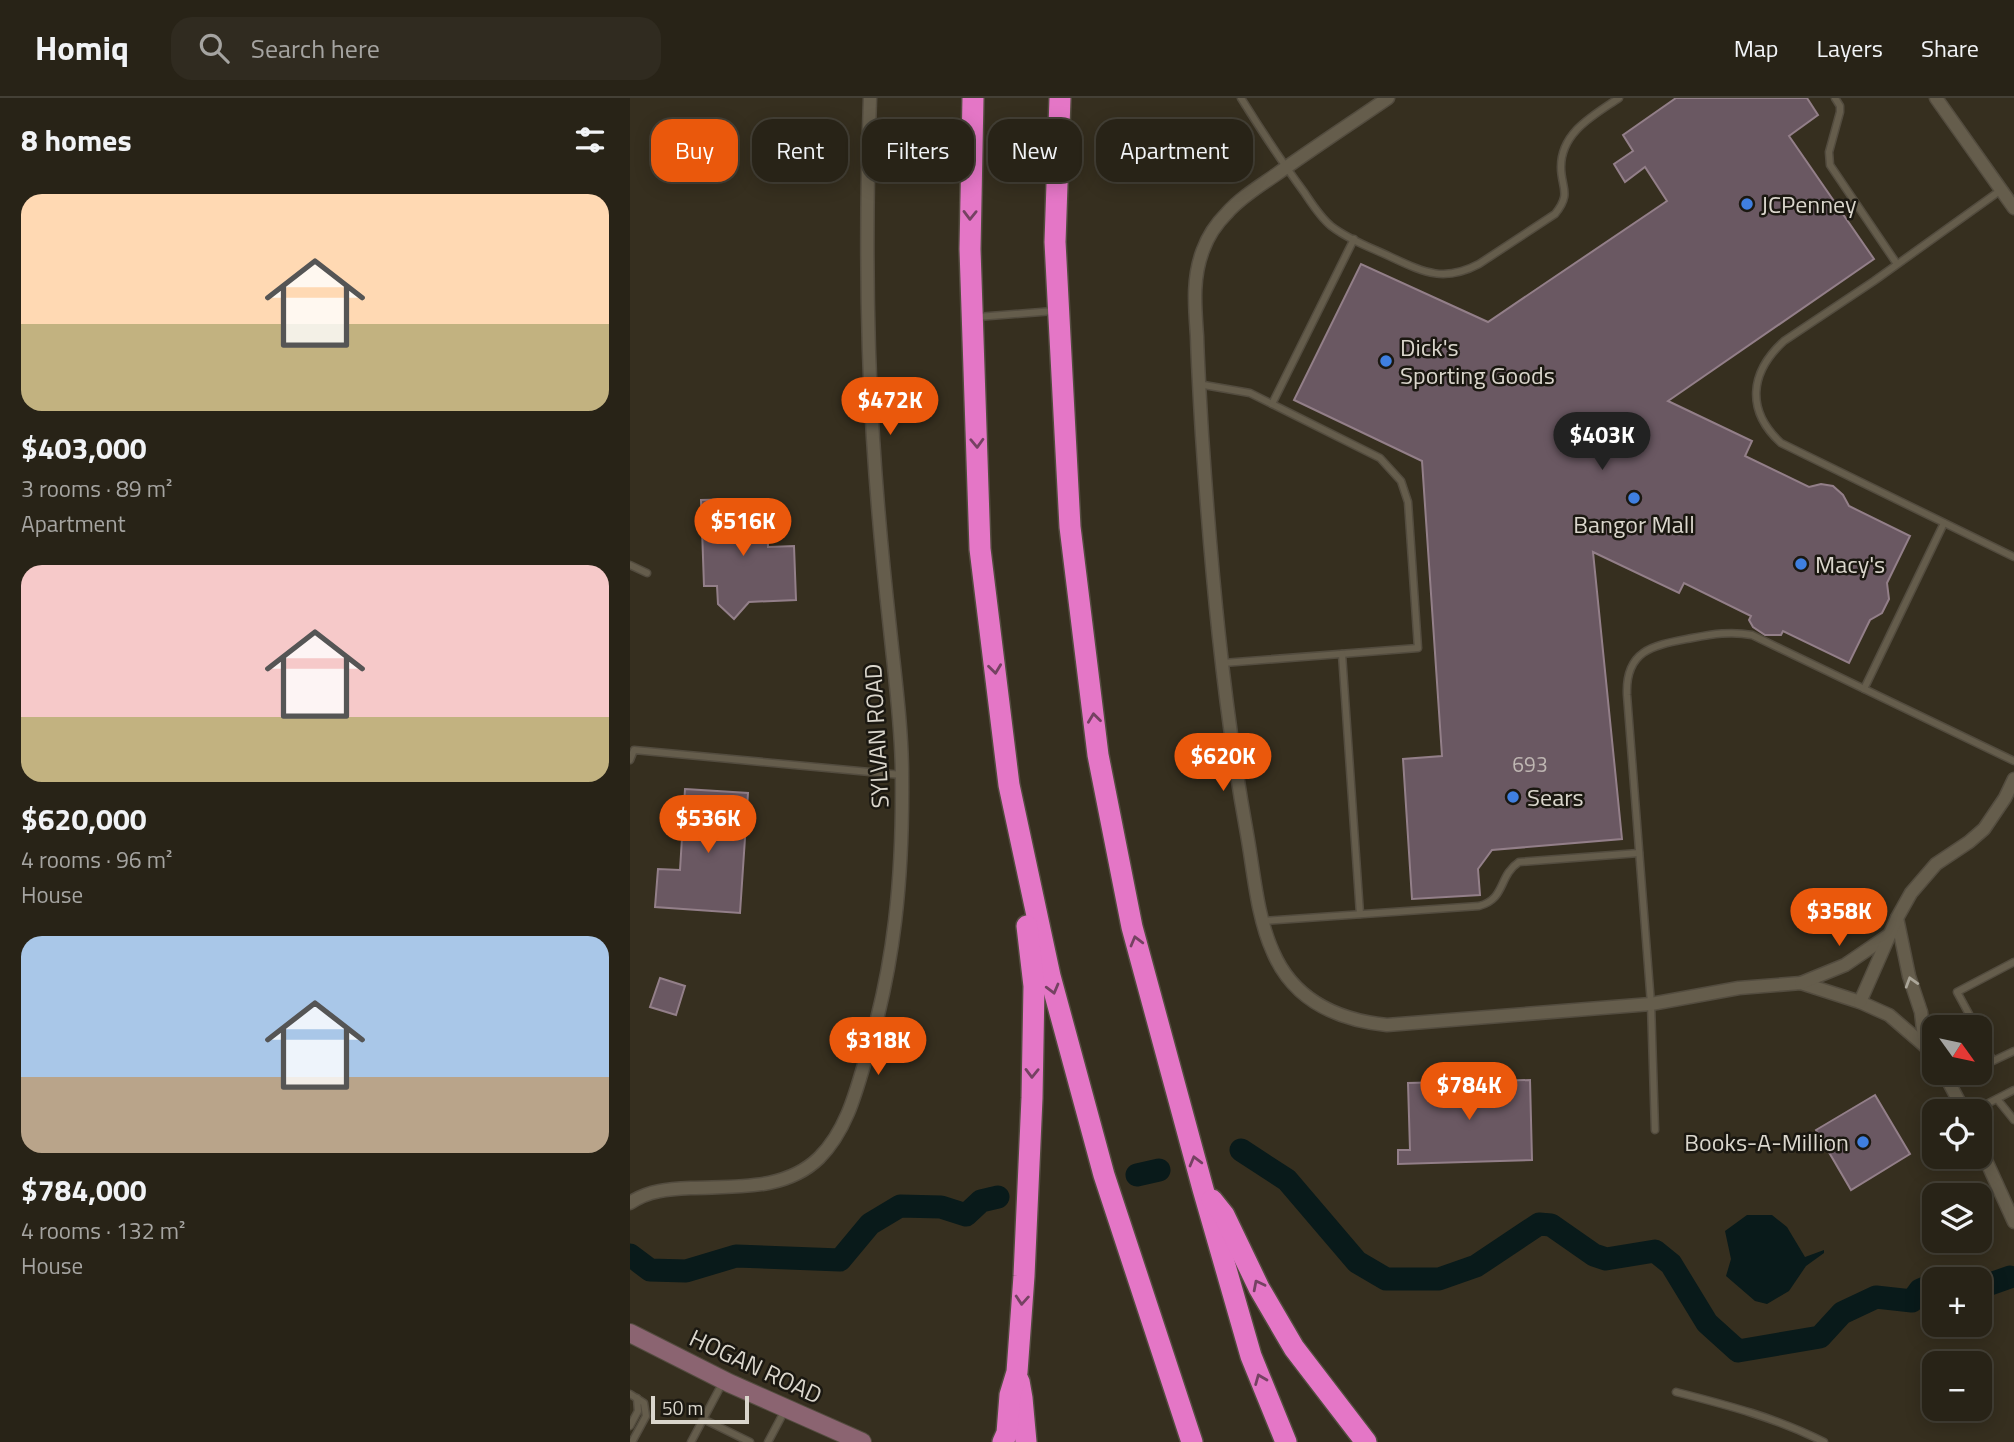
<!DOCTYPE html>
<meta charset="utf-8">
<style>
:root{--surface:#282317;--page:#302b20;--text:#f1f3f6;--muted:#a5a4a1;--line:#444036;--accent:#ea580c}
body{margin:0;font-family:"Titillium Web",sans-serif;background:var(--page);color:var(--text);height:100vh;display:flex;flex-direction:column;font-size:26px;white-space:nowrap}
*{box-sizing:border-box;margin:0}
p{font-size:23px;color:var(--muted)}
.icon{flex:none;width:38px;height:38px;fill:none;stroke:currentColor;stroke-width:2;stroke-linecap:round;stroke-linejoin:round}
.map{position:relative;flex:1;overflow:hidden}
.drawer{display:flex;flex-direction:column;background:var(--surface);width:630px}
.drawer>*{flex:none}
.banner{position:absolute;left:21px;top:21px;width:665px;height:63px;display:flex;gap:14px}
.needle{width:46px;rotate:123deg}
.fabs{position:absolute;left:1292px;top:917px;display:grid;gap:14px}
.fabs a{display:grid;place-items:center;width:70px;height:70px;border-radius:14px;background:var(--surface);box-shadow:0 4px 18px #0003,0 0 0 2px var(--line);font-size:35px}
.scale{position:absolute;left:21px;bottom:18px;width:98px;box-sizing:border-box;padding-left:7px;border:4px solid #dad6cc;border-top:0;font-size:19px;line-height:24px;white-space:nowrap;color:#dad6cc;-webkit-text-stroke:5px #1b1811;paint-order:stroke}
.price{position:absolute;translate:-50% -60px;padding:0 16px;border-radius:24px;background:var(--accent);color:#fff;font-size:23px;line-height:46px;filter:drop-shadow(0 2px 4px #0008)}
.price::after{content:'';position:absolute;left:50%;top:42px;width:21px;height:16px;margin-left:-10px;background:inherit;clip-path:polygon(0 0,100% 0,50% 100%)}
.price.active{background:#222;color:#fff}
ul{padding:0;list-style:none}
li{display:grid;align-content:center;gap:14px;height:371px;padding:0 21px}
li span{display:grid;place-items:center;height:217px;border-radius:21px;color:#555}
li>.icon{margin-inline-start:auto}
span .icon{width:126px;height:126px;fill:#fffc;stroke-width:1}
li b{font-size:30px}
h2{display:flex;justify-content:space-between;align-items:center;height:84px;padding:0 21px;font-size:30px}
.chip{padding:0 24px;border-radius:21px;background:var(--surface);box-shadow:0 4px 18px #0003,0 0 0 2px var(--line);font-size:24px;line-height:63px}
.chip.active{background:var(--accent);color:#fff}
header{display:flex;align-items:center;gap:42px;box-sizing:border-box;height:98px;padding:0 35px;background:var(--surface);border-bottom:2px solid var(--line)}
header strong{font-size:33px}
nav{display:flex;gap:38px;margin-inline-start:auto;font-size:24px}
.search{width:490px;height:63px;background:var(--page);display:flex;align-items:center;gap:18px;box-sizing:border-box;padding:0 24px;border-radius:21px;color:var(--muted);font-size:26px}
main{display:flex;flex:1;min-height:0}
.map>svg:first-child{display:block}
.water{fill:#091a1a}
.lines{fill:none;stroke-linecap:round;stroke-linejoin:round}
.river{stroke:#091a1a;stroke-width:23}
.building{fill:#6a5862;stroke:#937f89;stroke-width:2}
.service-casing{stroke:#534c3f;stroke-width:9}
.minor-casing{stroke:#534c3f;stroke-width:15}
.secondary-casing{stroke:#534c3f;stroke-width:20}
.motorway-casing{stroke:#534c3f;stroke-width:24}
.service{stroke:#655d4c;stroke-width:6}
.minor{stroke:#655d4c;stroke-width:12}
.secondary{stroke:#8b6471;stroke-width:18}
.motorway{stroke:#e476c6;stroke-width:21}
.oneway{stroke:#754262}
.oneway2{stroke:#aba699}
.shop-dot{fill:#3f7fe0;stroke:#1b1811;stroke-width:2.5}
.labels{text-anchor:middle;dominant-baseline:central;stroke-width:5;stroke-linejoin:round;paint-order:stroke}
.number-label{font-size:21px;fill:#beb6b2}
.poi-label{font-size:24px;fill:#dad6cc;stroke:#1b1811;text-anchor:start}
.street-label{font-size:24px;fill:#dad6cc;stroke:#1b1811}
</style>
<header>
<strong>Homiq</strong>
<div class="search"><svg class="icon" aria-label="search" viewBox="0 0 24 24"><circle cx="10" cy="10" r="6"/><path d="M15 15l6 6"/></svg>Search here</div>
<nav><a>Map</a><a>Layers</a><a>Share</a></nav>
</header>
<main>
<section class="drawer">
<h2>8 homes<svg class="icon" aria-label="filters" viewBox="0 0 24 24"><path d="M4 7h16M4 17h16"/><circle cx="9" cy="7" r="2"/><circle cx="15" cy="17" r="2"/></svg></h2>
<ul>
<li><span style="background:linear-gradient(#ffd9b3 60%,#c2b280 0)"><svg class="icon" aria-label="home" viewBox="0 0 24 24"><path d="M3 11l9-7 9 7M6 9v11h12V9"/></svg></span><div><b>$403,000</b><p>3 rooms · 89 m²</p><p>Apartment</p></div></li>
<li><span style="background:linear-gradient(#f6c9c9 70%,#c2b280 0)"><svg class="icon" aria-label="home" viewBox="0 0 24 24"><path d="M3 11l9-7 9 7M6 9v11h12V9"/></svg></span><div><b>$620,000</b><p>4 rooms · 96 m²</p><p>House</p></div></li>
<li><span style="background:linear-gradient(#a9c7e8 65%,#b9a48a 0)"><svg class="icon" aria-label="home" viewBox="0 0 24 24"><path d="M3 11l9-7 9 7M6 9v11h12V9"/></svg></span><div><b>$784,000</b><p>4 rooms · 132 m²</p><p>House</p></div></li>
</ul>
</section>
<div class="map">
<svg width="1384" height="1344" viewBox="0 0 1384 1344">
<rect width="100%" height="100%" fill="#362f1f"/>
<!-- water -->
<polygon class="water" points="1117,1117 1142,1117 1157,1129 1175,1159 1194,1152 1194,1155 1176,1168 1159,1193 1137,1206 1125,1203 1096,1178 1101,1161 1095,1133"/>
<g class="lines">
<!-- river -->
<g class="river">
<polyline points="611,1052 657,1082 727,1164 756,1181 809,1181 846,1168 909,1126 921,1127 964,1157 976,1161 1025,1153 1041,1166 1077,1225 1108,1253 1190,1239 1212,1215 1246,1199 1282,1203 1290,1192 1304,1186"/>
<polyline points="507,1077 529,1072"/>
<polyline points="0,1157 20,1172 56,1173 106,1158 210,1162 240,1126 270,1108 311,1109 336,1117 351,1103 368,1099"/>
<polyline points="1349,1190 1380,1179"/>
</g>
</g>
<!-- building -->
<g class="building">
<polygon points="1046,0 1177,0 1188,17 1159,38 1244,161 1038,303 1122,343 1115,358 1179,389 1191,386 1203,388 1213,397 1219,408 1280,438 1257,485 1259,501 1252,515 1240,522 1219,565 1153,533 1151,537 1135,537 1123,529 1119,522 1121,518 1054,485 1049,495 963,454 992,741 862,752 848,771 850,797 782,801 773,661 812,658 792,363 664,302 731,166 858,224 1037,103 1015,69 995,84 984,66 1003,53 993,37"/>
<polygon points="110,401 111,421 137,420 138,449 164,448 166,502 119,504 104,521 88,506 87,488 74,488 71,402"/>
<polygon points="55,691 118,695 110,815 25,809 28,771 50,772"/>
<polygon points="30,880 55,888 46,917 20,909"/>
<polygon points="900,982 902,1062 768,1066 768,1052 780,1052 778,985"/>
<polygon points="1245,997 1280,1056 1221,1092 1186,1032"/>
</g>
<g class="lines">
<!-- service casing -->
<g class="service-casing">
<g id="service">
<path d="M611,0C631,32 652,64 674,94C682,106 690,119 701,128C719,142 742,150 763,160C795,175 815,184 849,166L925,116C942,95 931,90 931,69C931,34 964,17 989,0"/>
<polyline points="1205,0 1210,8 1210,14 1199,54 1200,67 1267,166"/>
<path d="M1371,92L1244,183L1154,243C1119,275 1116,313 1151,345L1384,459"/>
<polyline points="347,219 424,213"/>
<polyline points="568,286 620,295 750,360 771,383 778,404 788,550 593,565"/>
<polyline points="642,306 724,141"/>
<polyline points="0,467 17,475"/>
<polyline points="712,556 730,816"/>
<polyline points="1234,591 1314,425"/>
<polyline points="0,662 4,652 272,677"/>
<path d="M633,823L849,808C876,801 868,778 889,764L1009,755"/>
<polyline points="1346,929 1327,894 1384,864"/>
<polyline points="1349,936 1363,963 1384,953"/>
<polyline points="1367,1001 1384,1022"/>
<polyline points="1343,1013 1384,992"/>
<path d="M1025,1032L1021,906L997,597C995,550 1026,547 1062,540C1083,536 1101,533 1122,537L1384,663"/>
<path d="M1046,1294C1097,1307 1147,1320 1194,1344"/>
<polyline points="0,1296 14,1305 16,1318 2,1344"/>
<polyline points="73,1321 120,1344"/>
<polyline points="0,1328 8,1313 7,1300"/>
<polyline points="61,1344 93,1284"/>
<polyline points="138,1344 155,1312"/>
</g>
</g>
<!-- minor casing -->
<g class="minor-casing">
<g id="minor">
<path d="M758,0C720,26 682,51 644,78C628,89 610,100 597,115C587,125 578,138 573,152C562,180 565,209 567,238C568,271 570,304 572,337C581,471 593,605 617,736C624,775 627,819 643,854C664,903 708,922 757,927L1021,906L1109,890L1171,885L1230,904L1259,917L1295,948L1304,961"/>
<polyline points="1306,0 1384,110"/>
<polyline points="1267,820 1279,878 1291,914 1295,948"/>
<polyline points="1171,885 1215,867 1259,837"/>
<polyline points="1230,904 1267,820 1281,795 1306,766 1339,744 1354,731 1375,700 1384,681"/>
<polyline points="1314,975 1334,1013"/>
<polyline points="1349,1047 1384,1124"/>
<path d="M0,1105C18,1092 40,1091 61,1090C105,1088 155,1093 189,1060C215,1034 225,998 235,963C265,869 273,777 272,678C272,630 265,580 260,531C253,468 247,404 243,340C236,227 236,113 240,0"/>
</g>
</g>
<!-- secondary casing -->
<g class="secondary-casing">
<polyline id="secondary" points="0,1235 99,1285 232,1344"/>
</g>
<!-- motorway casing -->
<g class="motorway-casing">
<g id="motorway">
<polyline points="343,0 340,151 350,451 379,687 420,878 474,1077 562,1344"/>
<polyline points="430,0 425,144 440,429 468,657 502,829 573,1091 621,1258 656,1344"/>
<polyline points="582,1102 594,1117 629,1190 664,1250 736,1344"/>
<polyline points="389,1283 392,1300 396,1344"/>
<polyline points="373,1344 377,1335 380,1297 387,1274 394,1178 402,1000 404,888 397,828"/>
</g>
</g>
<!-- service -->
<use href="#service" class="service"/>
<!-- minor -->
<use href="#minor" class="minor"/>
<!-- secondary -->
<use href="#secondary" class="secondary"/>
<!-- motorway -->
<use href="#motorway" class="motorway"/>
</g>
<!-- one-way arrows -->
<defs><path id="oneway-chevron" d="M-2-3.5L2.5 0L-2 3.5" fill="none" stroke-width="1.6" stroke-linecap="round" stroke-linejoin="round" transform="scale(1.75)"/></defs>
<g class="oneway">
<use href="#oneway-chevron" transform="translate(340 117) rotate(91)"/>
<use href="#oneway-chevron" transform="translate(347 345) rotate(88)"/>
<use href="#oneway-chevron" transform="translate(365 571) rotate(83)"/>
<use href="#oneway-chevron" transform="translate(464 620) rotate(-97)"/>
<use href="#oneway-chevron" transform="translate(506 843) rotate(-105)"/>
<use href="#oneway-chevron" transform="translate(423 891) rotate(75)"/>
<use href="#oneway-chevron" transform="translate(402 975) rotate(91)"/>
<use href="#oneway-chevron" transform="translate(565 1063) rotate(-105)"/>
<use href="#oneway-chevron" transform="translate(628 1187) rotate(-117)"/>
<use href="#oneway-chevron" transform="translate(392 1202) rotate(94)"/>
<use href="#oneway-chevron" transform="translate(630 1281) rotate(-112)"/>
</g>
<use class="oneway2" href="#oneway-chevron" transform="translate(1281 884) rotate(-107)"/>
<!-- markers -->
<g class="shop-dot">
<circle cx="1117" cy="106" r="7"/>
<circle cx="756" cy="263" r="7"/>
<circle cx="1004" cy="400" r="7"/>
<circle cx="1171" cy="466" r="7"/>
<circle cx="883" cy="699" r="7"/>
<circle cx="1233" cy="1044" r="7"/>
</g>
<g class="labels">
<!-- number labels -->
<g class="number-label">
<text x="900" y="666">693</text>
</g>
<!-- poi labels -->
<g class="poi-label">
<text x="1131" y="106">JCPenney</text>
<text x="770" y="249">Dick's<tspan x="770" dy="28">Sporting Goods</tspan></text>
<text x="1004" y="426" text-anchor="middle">Bangor Mall</text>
<text x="1185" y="466">Macy's</text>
<text x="897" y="699">Sears</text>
<text x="1219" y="1044" text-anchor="end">Books-A-Million</text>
</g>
<!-- street labels -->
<g class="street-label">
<text transform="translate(246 638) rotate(-93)">SYLVAN ROAD</text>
<text transform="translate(126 1268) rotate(25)">HOGAN ROAD</text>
</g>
</g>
</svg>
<div class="fabs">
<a><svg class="needle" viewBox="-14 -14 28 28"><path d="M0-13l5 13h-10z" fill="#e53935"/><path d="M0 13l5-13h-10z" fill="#a5a4a1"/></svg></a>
<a><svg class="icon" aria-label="locate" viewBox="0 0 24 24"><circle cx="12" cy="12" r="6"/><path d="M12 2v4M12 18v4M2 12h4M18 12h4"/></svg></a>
<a><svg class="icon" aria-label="layers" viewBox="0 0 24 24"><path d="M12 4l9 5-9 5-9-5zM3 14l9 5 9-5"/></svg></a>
<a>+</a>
<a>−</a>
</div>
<div class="scale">50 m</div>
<b class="price" style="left:260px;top:339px">$472K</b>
<b class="price active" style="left:972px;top:374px">$403K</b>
<b class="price" style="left:113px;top:460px">$516K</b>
<b class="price" style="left:593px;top:695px">$620K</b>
<b class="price" style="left:78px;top:757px">$536K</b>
<b class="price" style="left:1209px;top:850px">$358K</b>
<b class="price" style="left:248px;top:979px">$318K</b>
<b class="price" style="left:839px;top:1024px">$784K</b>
<div class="banner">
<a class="chip active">Buy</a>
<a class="chip">Rent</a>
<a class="chip">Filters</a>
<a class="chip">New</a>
<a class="chip">Apartment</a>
</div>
</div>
</main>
